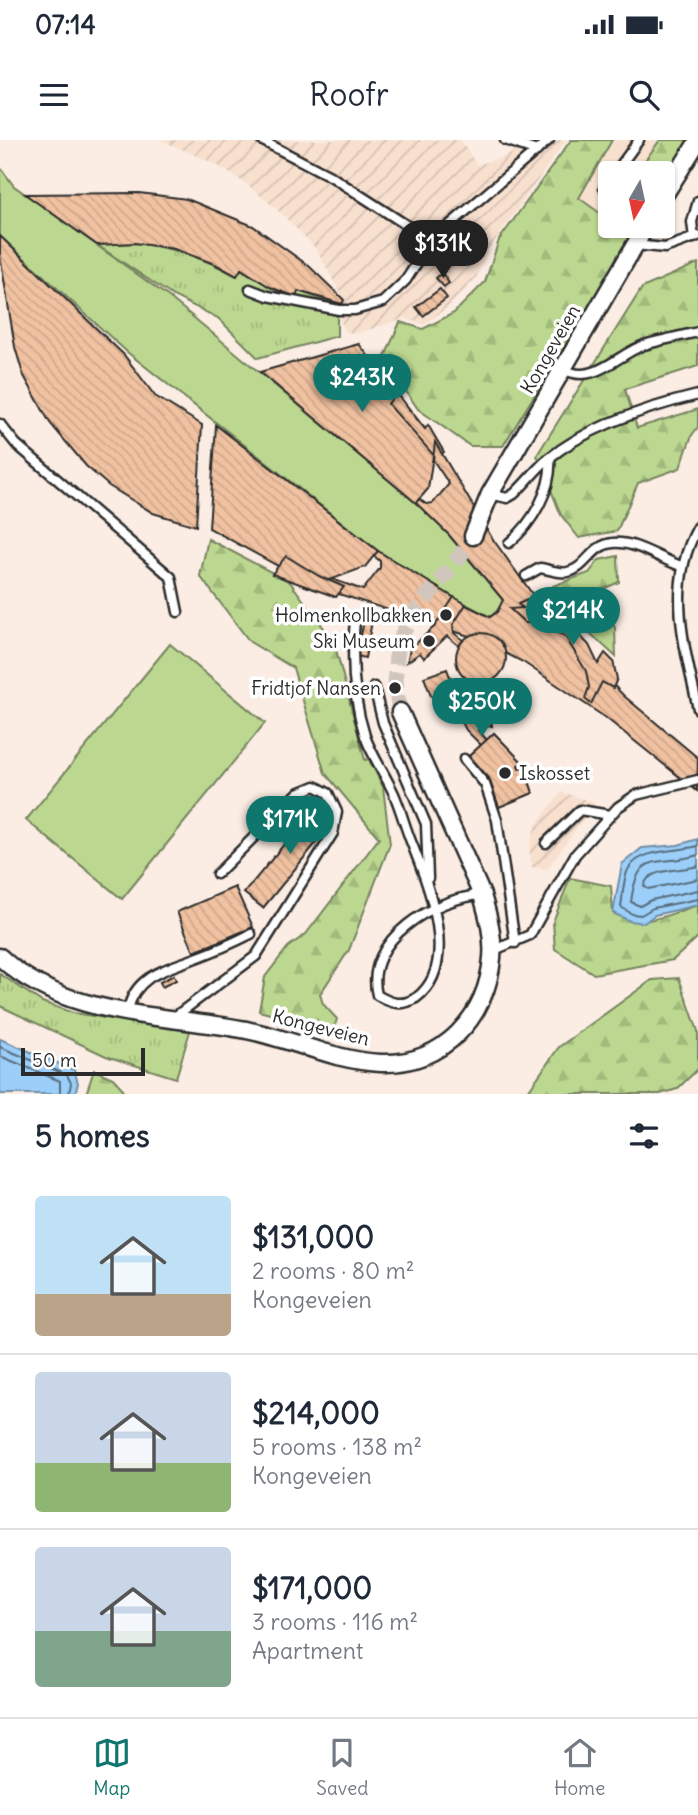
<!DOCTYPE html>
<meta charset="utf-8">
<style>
:root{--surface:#fff;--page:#f6f6f7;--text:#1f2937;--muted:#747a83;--line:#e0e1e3;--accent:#0f766e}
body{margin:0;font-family:Delius,sans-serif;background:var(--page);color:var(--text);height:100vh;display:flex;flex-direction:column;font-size:26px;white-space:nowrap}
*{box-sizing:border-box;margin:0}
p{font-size:23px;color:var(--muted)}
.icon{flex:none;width:38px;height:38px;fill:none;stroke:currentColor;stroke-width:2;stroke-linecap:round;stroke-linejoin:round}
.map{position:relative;height:954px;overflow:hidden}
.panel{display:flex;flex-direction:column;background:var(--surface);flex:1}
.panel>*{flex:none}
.needle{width:46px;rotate:189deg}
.fabs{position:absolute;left:598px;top:21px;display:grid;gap:14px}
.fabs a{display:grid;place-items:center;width:77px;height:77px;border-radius:7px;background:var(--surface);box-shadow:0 2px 5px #0004;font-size:35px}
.scale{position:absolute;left:21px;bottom:18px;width:124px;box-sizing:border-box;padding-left:7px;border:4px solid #2b2b2b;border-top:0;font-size:19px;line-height:24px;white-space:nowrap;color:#2b2b2b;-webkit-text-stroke:5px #fff;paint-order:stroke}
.price{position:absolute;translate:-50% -60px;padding:0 16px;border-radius:24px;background:var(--accent);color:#fff;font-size:23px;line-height:46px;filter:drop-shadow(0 2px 4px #0008)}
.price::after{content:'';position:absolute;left:50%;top:42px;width:21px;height:16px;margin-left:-10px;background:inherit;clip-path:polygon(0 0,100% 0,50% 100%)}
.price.current{background:#222;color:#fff}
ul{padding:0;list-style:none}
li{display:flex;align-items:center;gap:21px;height:175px;padding:0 35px}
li+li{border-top:2px solid var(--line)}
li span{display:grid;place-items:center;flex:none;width:196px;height:140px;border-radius:7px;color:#555}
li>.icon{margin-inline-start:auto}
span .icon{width:84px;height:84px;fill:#fffc;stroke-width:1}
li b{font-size:30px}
h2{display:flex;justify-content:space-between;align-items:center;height:84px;padding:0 35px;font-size:30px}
.status{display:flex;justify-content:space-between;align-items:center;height:49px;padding:0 35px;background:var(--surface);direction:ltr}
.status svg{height:19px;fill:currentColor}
header{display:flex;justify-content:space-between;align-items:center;height:91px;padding:0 35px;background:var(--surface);font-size:32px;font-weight:600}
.menu{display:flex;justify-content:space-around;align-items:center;height:98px;border-top:2px solid var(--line);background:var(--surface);font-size:19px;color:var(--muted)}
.menu a{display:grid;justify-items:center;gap:4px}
.menu .current{color:var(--accent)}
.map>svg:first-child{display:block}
.built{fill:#f8e0cf}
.industrial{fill:url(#industrial-furrows)}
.grass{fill:url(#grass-tufts);stroke:#74825e;stroke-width:2}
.forest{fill:url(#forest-firs);stroke:#74825e;stroke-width:2}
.green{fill:#bcd890;stroke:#74825e;stroke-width:2}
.water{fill:#9bcff9;stroke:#6e8da7;stroke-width:2}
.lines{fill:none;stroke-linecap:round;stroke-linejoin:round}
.shore{stroke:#586d7d;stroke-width:2}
.building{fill:url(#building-back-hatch);stroke:#2b2b2b;stroke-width:2}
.street-tunnel{stroke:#d1c6be;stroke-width:16;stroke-dasharray:16 8;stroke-linecap:butt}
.lane-casing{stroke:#2b2b2b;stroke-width:13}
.street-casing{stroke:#2b2b2b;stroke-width:21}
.lane{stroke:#fff;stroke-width:8}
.street{stroke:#fff;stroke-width:16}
.poi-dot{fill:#2b2b2b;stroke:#fff;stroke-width:2.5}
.labels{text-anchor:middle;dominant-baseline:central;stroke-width:7;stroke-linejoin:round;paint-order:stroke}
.street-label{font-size:19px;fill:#2b2b2b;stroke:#fff}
.poi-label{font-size:19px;fill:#2b2b2b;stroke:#fff;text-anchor:end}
</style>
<div class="status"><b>07:14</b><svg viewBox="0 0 49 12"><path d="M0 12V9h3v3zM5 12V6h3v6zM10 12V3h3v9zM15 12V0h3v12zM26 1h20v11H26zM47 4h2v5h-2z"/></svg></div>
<header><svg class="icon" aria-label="menu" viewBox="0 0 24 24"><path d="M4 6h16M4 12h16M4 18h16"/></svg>Roofr<svg class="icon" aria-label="search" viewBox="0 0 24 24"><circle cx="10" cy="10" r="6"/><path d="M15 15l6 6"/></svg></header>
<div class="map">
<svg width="698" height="954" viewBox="0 0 698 954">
<defs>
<pattern id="industrial-furrows" width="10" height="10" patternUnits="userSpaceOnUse" patternTransform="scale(1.75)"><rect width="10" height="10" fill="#f8e0cf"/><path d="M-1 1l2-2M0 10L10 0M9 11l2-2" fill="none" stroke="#d5c0b2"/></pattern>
<pattern id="grass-tufts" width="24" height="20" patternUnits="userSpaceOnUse" patternTransform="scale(1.75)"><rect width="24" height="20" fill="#bcd890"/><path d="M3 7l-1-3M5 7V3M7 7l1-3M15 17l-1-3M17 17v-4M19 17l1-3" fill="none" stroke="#a2ba7c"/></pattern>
<pattern id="forest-firs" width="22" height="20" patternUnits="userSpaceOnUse" patternTransform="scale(1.75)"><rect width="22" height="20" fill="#bcd890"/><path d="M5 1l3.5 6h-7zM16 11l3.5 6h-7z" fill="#a2ba7c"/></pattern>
<pattern id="building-back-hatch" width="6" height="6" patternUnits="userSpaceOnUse" patternTransform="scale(1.75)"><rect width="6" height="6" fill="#f1c2a1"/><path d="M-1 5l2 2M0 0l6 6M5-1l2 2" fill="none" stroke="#cfa78b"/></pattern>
</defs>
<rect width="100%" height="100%" fill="#fbede3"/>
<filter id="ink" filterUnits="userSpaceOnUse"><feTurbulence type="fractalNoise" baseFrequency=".0143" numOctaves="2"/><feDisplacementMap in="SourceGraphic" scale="14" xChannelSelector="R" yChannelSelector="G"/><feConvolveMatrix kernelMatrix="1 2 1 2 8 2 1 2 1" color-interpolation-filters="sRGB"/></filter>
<g filter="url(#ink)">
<!-- built -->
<polygon class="built" points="612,0 660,0 636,33 611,33 611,68 604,77 579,58"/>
<!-- industrial -->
<g class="industrial">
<polygon points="161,0 460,0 477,25 507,16 523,6 522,0 566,0 489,109 476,138 450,165 424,185 405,178 358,193 346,192 338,176 344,160 316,109 281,73 248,45 215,24"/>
<polygon points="562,652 595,663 547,729 532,727 529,708 533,693 539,680"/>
</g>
<!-- grass -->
<g class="grass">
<path d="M135,103C172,107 204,118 236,136L241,129L270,147L296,157L298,151L337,165V196L258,218L218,178L173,156L97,105Z"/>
<polygon points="0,834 42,862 73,873 190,891 176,938 106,916 0,866"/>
</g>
<!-- forest -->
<g class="forest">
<polygon points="571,0 612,0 579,58 604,76 611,68 611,86 639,86 503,306 470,306 418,269 384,219 400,182 423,189 454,173 485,142 499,100"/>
<polygon points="660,0 692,0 663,47 663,33 636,33"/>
<polygon points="698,123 698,226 625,249 637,288 698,269 698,287 692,295 680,328 638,343 617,391 579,398 561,375 537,315 642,148"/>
<polygon points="208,399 290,442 334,502 365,620 369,619 383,647 390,704 349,810 320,854 323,864 337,879 333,891 259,871 265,837 288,807 306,794 379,698 325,633 293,528 250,502 200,436"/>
<polygon points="618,416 619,442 574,462 556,457 553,446 589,433 599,420"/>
<polygon points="608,469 615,488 616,517 579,483"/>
<path d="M570,738L611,746L613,773C646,789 665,775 698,765V797L673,820L594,834L555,809L553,782Z"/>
<polygon points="679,838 698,891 698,929 677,949 660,954 526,954 559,907 652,840"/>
<polygon points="94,930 113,938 123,949 122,954 86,954"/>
</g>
<!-- green -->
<g class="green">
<polygon points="0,27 14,46 169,157 416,363 449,395 503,460 501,467 490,477 443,452 378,411 127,212 0,96"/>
<polygon points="170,504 265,583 122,759 26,680"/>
</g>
<!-- water -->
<g class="water">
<polygon points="698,699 698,765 655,775 644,783 630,781 613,773 622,724 642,708 678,705"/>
<polygon points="0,899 74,930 78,943 75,954 0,954"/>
</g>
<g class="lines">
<!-- shore -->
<g class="shore">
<path d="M698,706C677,712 642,708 629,728C623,737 623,756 621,767L632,774L641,775L653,768L698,759"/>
<path d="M698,715C656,728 638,708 631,762L640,766L651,760L698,750"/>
<path d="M698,726C682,731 648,727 644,746L648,749L698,739"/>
<polyline points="0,907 67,935 71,943 69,954"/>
<polyline points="0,916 60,941 60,954"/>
</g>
</g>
<!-- building -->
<g class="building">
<polygon points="139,53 187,59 253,86 309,126 344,160 342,164 298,151 296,157 270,147 241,129 237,136 215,124 174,109 135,103 97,105 25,54"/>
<polygon points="0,96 124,215 155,256 202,285 196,386 153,373 109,346 86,326 50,283 23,234 15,207 0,115"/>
<polygon points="442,133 449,143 444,147 436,138"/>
<polygon points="440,149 447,158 423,176 416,167"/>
<polygon points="359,204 435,302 428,349 416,363 260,232"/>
<polygon points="396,253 425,289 428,285 444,312 436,318 388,264"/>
<polygon points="216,285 378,411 365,427 314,446 209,388"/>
<polygon points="435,302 492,398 554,484 624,556 698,618 697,651 606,578 523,522 475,498 314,446 332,439 363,450 380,428 380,421 374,416 378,411 468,466 490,477 497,472 503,460 449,395 416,363 419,359 426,364 433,363 449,344 433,320"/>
<polygon points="286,416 319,436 344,447 336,457 272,434"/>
<polygon points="454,457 466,464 453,485 454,493 463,500 459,506 447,496 424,518 420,513 407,522 410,509 435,486"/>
<polygon points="527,460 536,462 543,468 540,471 572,487 589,505 598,524 605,513 613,521 617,539 613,548 602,542 591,564 585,559 589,547 586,531 565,496 537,483 525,483 510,469 523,468 518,464"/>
<polygon points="365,475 373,476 365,518 357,516"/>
<circle cx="481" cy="518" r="25"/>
<polygon points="447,529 452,542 467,552 488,557 492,586 484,585 478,590 487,600 494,593 523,623 518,625 519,629 524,627 533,653 499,667 489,638 468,617 481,605 466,590 461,580 439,566 441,564 431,556 424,537"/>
<polygon points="494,593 523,623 518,625 519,629 524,627 533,653 499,667 489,638 468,617"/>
<polygon points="322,658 330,686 263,768 244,753"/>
<polygon points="235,747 253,787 194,812 177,772"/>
<polygon points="174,835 176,840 162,847 160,842"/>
</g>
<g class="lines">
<!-- street-tunnel -->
<path class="street-tunnel" d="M400,572C380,476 430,468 473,396"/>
<!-- lane casing -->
<g class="lane-casing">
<g id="lane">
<polyline points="261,0 332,37 431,101"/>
<polyline points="505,0 537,11"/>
<polyline points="615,33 639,0"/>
<polyline points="604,48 611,39"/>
<polyline points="694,98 692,82 698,61"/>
<polyline points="635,105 665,108 698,96"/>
<polyline points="250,149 268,156 339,170 355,170 383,162 406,140 431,101 549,0"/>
<path d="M563,229C594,246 616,215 644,205C661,200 680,196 698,192"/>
<polyline points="0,284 16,304 171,437 178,472"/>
<path d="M490,354L507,358L514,354C526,343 535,330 548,319C588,286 648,267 698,255"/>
<path d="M698,387C665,445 685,508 698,569"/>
<path d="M509,403C532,384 553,349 550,317"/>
<path d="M526,436L540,428C549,429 559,434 568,432C587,428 591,405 613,403C636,401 660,419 681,426"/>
<path d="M355,480C351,519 353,558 365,596C372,616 385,634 394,654C401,670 405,687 412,704C428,745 461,825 416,858C402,867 390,863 377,855C363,800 436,757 482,755"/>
<polyline points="374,547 383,583 426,684 428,738"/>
<polyline points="464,619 485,644 497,680 515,803"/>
<polyline points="546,703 580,670 610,675"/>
<polyline points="492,811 530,795 575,715 618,667 636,655 698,640"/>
<path d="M128,870C135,835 167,829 196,818C215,811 233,803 251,794"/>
<polyline points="173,878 256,816 333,693 337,672 328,653 315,646 298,653 217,734"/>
</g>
</g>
<!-- street casing -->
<g class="street-casing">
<g id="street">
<polyline points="663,57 698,1"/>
<polyline points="473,396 490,354 646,86"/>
<path d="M0,817C63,877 160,874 241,889C288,897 333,921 381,923C443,925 487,877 492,818C494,797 488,775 482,755L400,572"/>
</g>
</g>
<!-- lane -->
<use href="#lane" class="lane"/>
<!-- street -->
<use href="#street" class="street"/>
</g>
</g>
<!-- markers -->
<g class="poi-dot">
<circle cx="446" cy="475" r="7"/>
<circle cx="429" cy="501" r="7"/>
<circle cx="395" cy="548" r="7"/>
<circle cx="505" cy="633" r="7"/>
</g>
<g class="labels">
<!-- street labels -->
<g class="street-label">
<text transform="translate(550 209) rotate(-60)">Kongeveien</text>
<text transform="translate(321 887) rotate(14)">Kongeveien</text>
</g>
<!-- poi labels -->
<g class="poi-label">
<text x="432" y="475">Holmenkollbakken</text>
<text x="415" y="501">Ski Museum</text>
<text x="381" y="548">Fridtjof Nansen</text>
<text x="519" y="633" text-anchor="start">Iskosset</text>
</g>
</g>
</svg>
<div class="fabs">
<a><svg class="needle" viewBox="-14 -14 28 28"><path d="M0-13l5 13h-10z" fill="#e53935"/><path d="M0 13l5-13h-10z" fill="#747a83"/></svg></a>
</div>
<div class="scale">50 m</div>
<b class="price current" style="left:443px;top:140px">$131K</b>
<b class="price" style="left:362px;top:274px">$243K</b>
<b class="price" style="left:573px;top:507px">$214K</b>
<b class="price" style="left:482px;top:598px">$250K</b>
<b class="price" style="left:290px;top:716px">$171K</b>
</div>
<section class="panel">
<h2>5 homes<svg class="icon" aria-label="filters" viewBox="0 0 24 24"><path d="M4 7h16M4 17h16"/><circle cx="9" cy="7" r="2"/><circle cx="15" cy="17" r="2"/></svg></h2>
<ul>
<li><span style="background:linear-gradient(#bfe0f5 70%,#b9a48a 0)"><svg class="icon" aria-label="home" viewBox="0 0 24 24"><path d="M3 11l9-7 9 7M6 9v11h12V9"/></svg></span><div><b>$131,000</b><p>2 rooms · 80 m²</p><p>Kongeveien</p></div></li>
<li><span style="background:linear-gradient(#c9d6e8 65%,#8fb573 0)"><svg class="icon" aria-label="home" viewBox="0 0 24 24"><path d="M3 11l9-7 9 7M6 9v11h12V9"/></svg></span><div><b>$214,000</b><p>5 rooms · 138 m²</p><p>Kongeveien</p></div></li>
<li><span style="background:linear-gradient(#c9d6e8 60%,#7fa58c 0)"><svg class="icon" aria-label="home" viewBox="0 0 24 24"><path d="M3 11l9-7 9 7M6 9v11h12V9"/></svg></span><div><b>$171,000</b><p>3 rooms · 116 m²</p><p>Apartment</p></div></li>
</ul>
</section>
<nav class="menu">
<a class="current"><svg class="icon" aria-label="map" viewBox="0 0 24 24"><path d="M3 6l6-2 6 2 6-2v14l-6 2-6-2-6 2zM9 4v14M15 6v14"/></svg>Map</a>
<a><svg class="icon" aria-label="saved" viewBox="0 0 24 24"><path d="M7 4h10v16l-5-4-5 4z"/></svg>Saved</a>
<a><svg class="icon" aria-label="home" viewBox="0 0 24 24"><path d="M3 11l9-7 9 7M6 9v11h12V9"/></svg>Home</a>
</nav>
